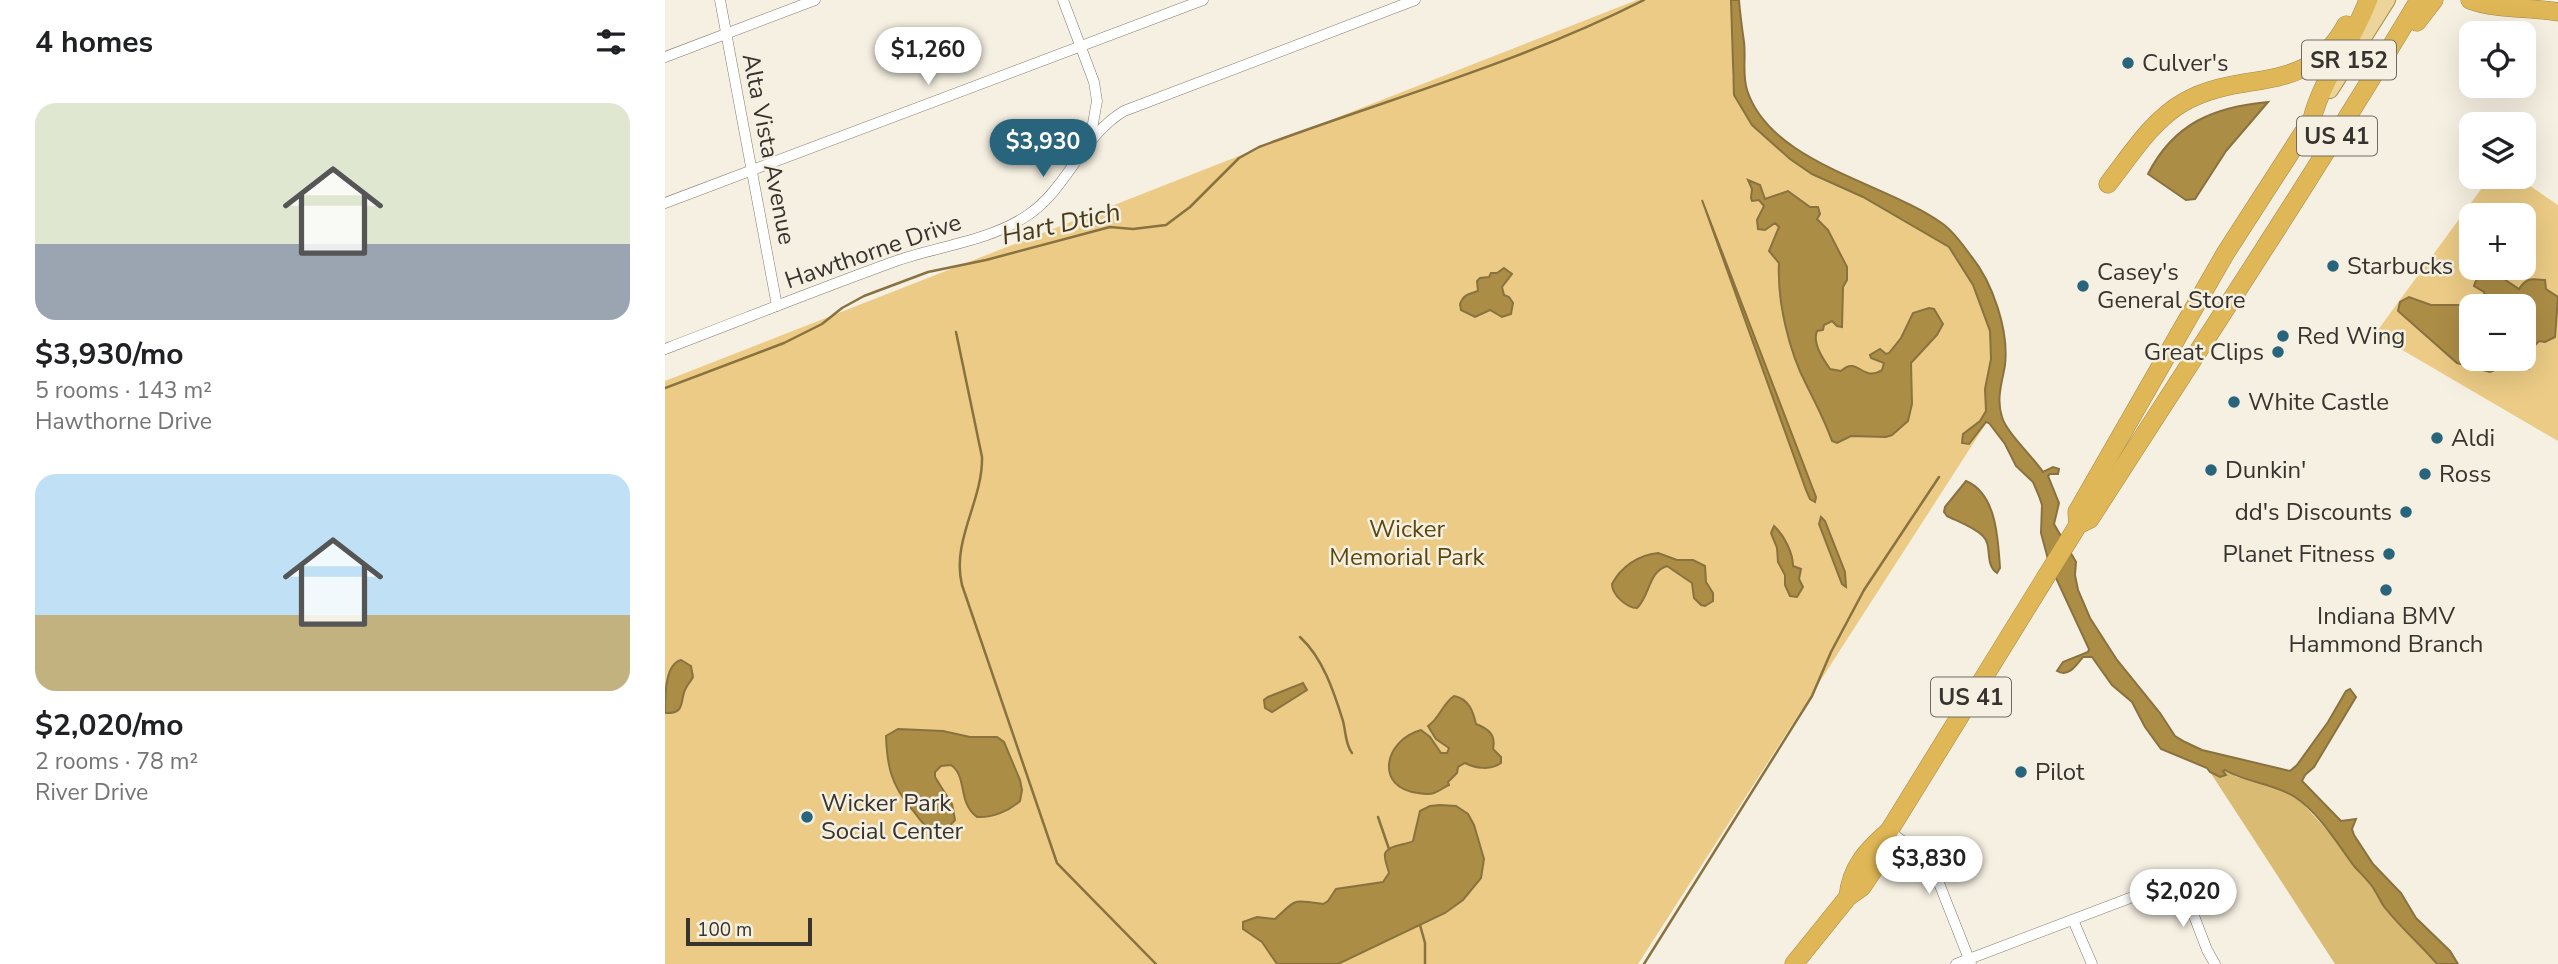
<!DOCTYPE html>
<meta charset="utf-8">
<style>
:root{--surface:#fff;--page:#f6f6f6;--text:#202124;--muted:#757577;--accent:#28657c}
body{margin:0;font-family:"Nunito Sans",sans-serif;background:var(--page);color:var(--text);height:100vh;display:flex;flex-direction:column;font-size:26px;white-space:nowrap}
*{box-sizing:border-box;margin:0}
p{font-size:23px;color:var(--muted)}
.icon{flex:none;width:38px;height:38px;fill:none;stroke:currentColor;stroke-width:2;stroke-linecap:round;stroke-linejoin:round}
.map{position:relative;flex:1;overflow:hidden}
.sheet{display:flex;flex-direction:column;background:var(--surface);width:665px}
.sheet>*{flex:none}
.tools{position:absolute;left:1794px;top:21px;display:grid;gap:14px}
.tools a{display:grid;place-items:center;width:77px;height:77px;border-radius:14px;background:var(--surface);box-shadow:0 7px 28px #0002;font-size:35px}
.scale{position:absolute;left:21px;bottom:18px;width:126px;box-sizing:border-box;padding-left:7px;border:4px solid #37342f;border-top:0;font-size:19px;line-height:24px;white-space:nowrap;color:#37342f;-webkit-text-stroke:5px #f6f0e2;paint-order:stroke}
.price{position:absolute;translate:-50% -60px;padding:0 16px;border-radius:24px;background:#fff;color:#222;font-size:23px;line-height:46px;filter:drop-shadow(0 2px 4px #0008)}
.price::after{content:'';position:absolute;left:50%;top:42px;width:21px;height:16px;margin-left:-10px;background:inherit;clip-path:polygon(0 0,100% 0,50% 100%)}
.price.current{background:var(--accent);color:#fff}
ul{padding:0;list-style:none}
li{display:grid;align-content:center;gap:14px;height:371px;padding:0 35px}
li span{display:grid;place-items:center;height:217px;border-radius:21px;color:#555}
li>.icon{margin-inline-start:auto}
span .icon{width:126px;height:126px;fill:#fffc;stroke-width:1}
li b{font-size:30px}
h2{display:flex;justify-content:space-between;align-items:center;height:84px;padding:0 35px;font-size:30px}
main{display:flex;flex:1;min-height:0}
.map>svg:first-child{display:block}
.green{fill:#ebcb85;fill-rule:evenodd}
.forest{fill:#dabb73}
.water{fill:#ac8d46;stroke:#89723f;stroke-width:2}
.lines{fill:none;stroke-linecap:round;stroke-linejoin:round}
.stream{stroke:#89723f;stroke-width:2.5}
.street-casing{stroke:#807a6d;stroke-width:11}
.primary-casing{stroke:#a48948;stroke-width:18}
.highway-casing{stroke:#a48948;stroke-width:19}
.street{stroke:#fff;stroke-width:10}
.primary{stroke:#ecd49a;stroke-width:16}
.highway{stroke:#dfb756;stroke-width:18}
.poi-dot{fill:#28657c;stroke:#f6f0e2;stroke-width:2.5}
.labels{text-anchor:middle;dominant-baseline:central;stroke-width:5;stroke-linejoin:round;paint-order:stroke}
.shield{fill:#f6f0e2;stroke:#706c65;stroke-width:2}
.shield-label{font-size:23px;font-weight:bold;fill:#37342f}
.poi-label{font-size:24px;fill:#37342f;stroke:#f6f0e2;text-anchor:start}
.street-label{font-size:24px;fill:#37342f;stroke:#f6f0e2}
.park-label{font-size:24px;fill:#5c470e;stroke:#f6f0e2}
.water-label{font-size:26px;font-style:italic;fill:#483b1b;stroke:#f6f0e2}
</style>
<main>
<section class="sheet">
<h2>4 homes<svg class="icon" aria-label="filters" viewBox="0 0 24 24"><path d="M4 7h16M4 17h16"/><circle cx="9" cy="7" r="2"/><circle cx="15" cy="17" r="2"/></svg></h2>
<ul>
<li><span style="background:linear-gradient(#dfe7d0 65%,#9aa5b1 0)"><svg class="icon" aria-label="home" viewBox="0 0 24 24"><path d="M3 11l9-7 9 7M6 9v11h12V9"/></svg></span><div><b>$3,930/mo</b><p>5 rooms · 143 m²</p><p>Hawthorne Drive</p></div></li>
<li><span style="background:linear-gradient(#bfe0f5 65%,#c2b280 0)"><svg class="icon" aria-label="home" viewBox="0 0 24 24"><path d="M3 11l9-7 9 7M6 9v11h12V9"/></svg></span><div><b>$2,020/mo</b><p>2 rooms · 78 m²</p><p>River Drive</p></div></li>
</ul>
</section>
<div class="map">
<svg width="1893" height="964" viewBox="0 0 1893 964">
<rect width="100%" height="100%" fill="#f6f0e2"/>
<!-- green -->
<g class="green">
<polygon points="972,0 1066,0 1068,46 1067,77 1087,125 1125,159 1147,174 1197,197 1272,238 1284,247 1298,267 1316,303 1325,331 1326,359 1320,389 1322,422 973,964 0,964 0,381"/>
<path d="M1825,177H1852L1893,205V441L1710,334ZM1806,215H1858V268H1806ZM1806,306H1858V359H1806Z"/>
</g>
<!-- forest -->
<polygon class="forest" points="1560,770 1572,777 1605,784 1629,796 1640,806 1672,841 1733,923 1772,964 1670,964 1545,772 1555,777 1560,774 1557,771"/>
<!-- water -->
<g class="water">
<path d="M1066,0H1074C1075,14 1077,28 1079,42C1081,58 1077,74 1082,90C1106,164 1220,182 1278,224C1289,232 1298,245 1306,256C1328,283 1344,331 1340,365C1337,383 1331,399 1337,417C1341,432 1368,457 1378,472L1388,467L1394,469L1393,474H1385L1383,476L1394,503L1389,524L1411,562L1410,575L1413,590L1425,618L1452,660L1495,713L1510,736L1520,742L1537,750L1625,771L1632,765L1663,722L1681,691L1685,689L1691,697L1649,767L1640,775L1637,781L1676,821L1691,819L1687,829L1689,835L1708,864L1736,893L1751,918L1785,951L1793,964H1772C1755,944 1737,929 1721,909C1716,903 1714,897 1710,891C1705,882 1696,874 1689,866C1672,843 1654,813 1630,797C1608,783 1582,783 1560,770L1558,771L1561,775L1555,777L1545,772L1542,768L1496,749L1480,727L1467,702L1447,685L1427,657H1418C1412,664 1404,678 1392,671L1398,662L1423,652L1424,649L1384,563L1376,533L1377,505L1374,496L1368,482L1351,466L1340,444L1324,423L1321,422L1304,444L1297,443L1298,434L1315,421L1321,411L1320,389L1326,359L1325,331L1308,285L1284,247L1198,197L1147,174L1125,159L1087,125L1069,95Z"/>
<path d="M1603,102L1561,151L1530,199L1521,200L1483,174C1509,123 1549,107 1603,102Z"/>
<path d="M1083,180L1095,185L1100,199L1123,191L1145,207H1153L1155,214L1152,219L1163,230L1182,267V280L1178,287L1177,327L1172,326L1167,321L1159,325L1158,330L1152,331C1147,343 1158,359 1165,369L1176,371C1193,355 1197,383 1217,370L1219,363L1206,358L1205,355L1215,349L1221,354L1224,353L1236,338L1248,313L1264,308L1269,309L1278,324L1272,335L1246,363L1247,404L1243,421L1227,435L1221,437L1186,436L1172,443L1167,441C1160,421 1151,404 1142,386C1124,352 1112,301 1114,263L1104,251L1114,227L1110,223L1100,230L1093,229L1092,220L1099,206L1094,200L1087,201L1086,198L1087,189Z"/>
<polygon points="1037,200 1151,497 1150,502 1145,499 1141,490"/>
<path d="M839,268L847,274L837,287L839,295L844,297L848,303L846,314L837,317L825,310L810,317L796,310L795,304C799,294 804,294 813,291L812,281L815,278L824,277L826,273H832Z"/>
<path d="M1830,273L1854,289C1862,277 1866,279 1880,280L1881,289L1893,297L1890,337L1880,342L1874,341L1859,357L1858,306H1806V359L1859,358L1863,368L1851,361L1825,372L1792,363L1733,311L1735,302L1744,297L1766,305H1822L1819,292L1809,286C1811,276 1821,273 1830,273Z"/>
<path d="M1301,481C1332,494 1333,540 1335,568L1332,573C1319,564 1328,546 1318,536C1309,527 1292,521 1282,516L1279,512L1280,507Z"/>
<polygon points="1156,517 1160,521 1180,572 1181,587 1177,584 1154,524"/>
<path d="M1109,526C1119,535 1128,553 1128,566L1136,569L1134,579L1138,587L1132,597L1125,596L1120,585V575L1113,562L1112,548L1106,533Z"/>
<path d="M993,553L1012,560H1028L1040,566L1041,582L1048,593V601L1040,606L1036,605L1029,598L1027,583L1002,566C983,572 985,596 972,608C962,608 947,595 947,584C956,567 973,555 993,553Z"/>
<path d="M16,660L26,666L28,677C26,681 23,684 21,688C14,700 22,714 0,713C0,695 0,664 16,660Z"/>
<polygon points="638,683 642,690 607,712 600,708 599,700 603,697"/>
<path d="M789,696C804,699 808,711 811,724C824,729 831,735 828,749L836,757V763C825,771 810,768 800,763L793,767L792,773L783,782L784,785C779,787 775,791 769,793C764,795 758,794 753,793C709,788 719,740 756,730L765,737L776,753H782L784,748L771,739L763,726C775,718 777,704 789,696Z"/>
<path d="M233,729L278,731L305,737H332L339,742L355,780L357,790L355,801C344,811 327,818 312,817C292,802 303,777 286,765L276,766L270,772V777L287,804L290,820L281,830C258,831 258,822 246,808C226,785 222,765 221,736Z"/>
<path d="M775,805L791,806L803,814L809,825L819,859L816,878L798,900L780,913L673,964H612L597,942L578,929V922L592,917L610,919C632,899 627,899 658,904L663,901L671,889L718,882L724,873C723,868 719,859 720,854C722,845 741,845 748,841L755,811L765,806Z"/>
</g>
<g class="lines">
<!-- stream -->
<g class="stream">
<path d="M291,332L317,457C318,501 286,541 297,585L392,863L491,964"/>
<path d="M0,388L119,343L157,324L177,308L199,296L263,272L321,260L445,227L468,229L501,225L525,207L574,158L594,147C723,99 857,62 979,0"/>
<path d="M635,637C658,658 669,692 678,721C681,732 680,744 687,753"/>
<polyline points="713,817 724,849"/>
<polyline points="755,925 760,943 760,964"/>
<polyline points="979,964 1147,696 1166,652 1199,590 1274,477"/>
</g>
<!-- street casing -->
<g class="street-casing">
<g id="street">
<polyline points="55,0 112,306"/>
<polyline points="398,0 429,82 432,101 425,140"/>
<polyline points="0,57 150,0"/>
<polyline points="0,203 538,0"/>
<path d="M0,349C76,320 151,290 228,262C272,246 323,242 363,215C403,188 417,136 459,111L750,0"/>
<polyline points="1224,831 1250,850 1268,868 1306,964"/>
<polyline points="1408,920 1427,964"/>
<polyline points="1291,964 1515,879 1542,950 1550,964"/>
</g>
</g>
<!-- primary casing -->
<g class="primary-casing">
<polyline id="primary" points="1665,90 1722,0"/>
</g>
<!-- highway casing -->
<g class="highway-casing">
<g id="highway">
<path d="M1805,0C1833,10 1864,7 1893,12"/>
<polyline points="1752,22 1769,0"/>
<path d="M1443,184C1465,156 1487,120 1519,102C1579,68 1641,98 1681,25"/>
<path d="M1413,525L1412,512L1560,254L1647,119C1658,76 1688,42 1703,0"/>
<path d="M1183,897C1186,867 1202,850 1224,831"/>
<path d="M1129,964L1183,897L1197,887L1217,857L1224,831L1413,525L1425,519C1535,347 1649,176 1754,0"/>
</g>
</g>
<!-- street -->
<use href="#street" class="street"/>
<!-- primary -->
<use href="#primary" class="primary"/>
<!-- highway -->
<use href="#highway" class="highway"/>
</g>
<!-- markers -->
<g class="poi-dot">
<circle cx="1463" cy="63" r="7"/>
<circle cx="1668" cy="266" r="7"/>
<circle cx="1418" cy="286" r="7"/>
<circle cx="1618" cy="336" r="7"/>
<circle cx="1613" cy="352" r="7"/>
<circle cx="1569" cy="402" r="7"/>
<circle cx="1772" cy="438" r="7"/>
<circle cx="1546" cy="470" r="7"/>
<circle cx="1760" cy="474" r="7"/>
<circle cx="1741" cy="512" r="7"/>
<circle cx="1724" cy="554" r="7"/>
<circle cx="1721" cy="590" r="7"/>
<circle cx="1356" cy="772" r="7"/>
<circle cx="142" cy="817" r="7"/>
</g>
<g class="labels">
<!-- shield labels -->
<g class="shield">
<rect x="1637" y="40.5" width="94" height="39" rx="5"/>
<rect x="1632" y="116.5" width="80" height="39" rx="5"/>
<rect x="1266" y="677.5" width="80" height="39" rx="5"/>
</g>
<g class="shield-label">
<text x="1684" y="60">SR 152</text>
<text x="1672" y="136">US 41</text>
<text x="1306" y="697">US 41</text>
</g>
<!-- poi labels -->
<g class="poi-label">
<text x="1477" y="63">Culver's</text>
<text x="1682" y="266">Starbucks</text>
<text x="1432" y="272">Casey's<tspan x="1432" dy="28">General Store</tspan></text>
<text x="1632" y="336">Red Wing</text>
<text x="1599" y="352" text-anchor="end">Great Clips</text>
<text x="1583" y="402">White Castle</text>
<text x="1786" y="438">Aldi</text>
<text x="1560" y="470">Dunkin'</text>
<text x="1774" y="474">Ross</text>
<text x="1727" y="512" text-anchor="end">dd's Discounts</text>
<text x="1710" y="554" text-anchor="end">Planet Fitness</text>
<text x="1721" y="616" text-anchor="middle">Indiana BMV<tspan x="1721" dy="28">Hammond Branch</tspan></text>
<text x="1370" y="772">Pilot</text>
<text x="156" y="803">Wicker Park<tspan x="156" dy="28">Social Center</tspan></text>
</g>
<!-- street labels -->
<g class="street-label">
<text transform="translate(104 149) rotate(79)">Alta Vista Avenue</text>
<text transform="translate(208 251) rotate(-19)">Hawthorne Drive</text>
</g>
<!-- park labels -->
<g class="park-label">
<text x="742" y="529">Wicker<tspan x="742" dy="28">Memorial Park</tspan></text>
</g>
<!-- water labels -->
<g class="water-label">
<text transform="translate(396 224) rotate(-12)">Hart Dtich</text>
</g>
</g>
</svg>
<div class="tools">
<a><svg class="icon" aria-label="locate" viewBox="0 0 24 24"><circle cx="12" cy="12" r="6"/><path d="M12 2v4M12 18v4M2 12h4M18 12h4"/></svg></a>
<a><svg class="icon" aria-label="layers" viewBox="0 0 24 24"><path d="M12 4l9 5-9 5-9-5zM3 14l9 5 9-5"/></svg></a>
<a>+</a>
<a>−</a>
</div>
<div class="scale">100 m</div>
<b class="price" style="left:263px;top:87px">$1,260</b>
<b class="price current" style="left:378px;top:179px">$3,930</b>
<b class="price" style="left:1264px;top:896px">$3,830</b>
<b class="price" style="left:1518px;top:929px">$2,020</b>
</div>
</main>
